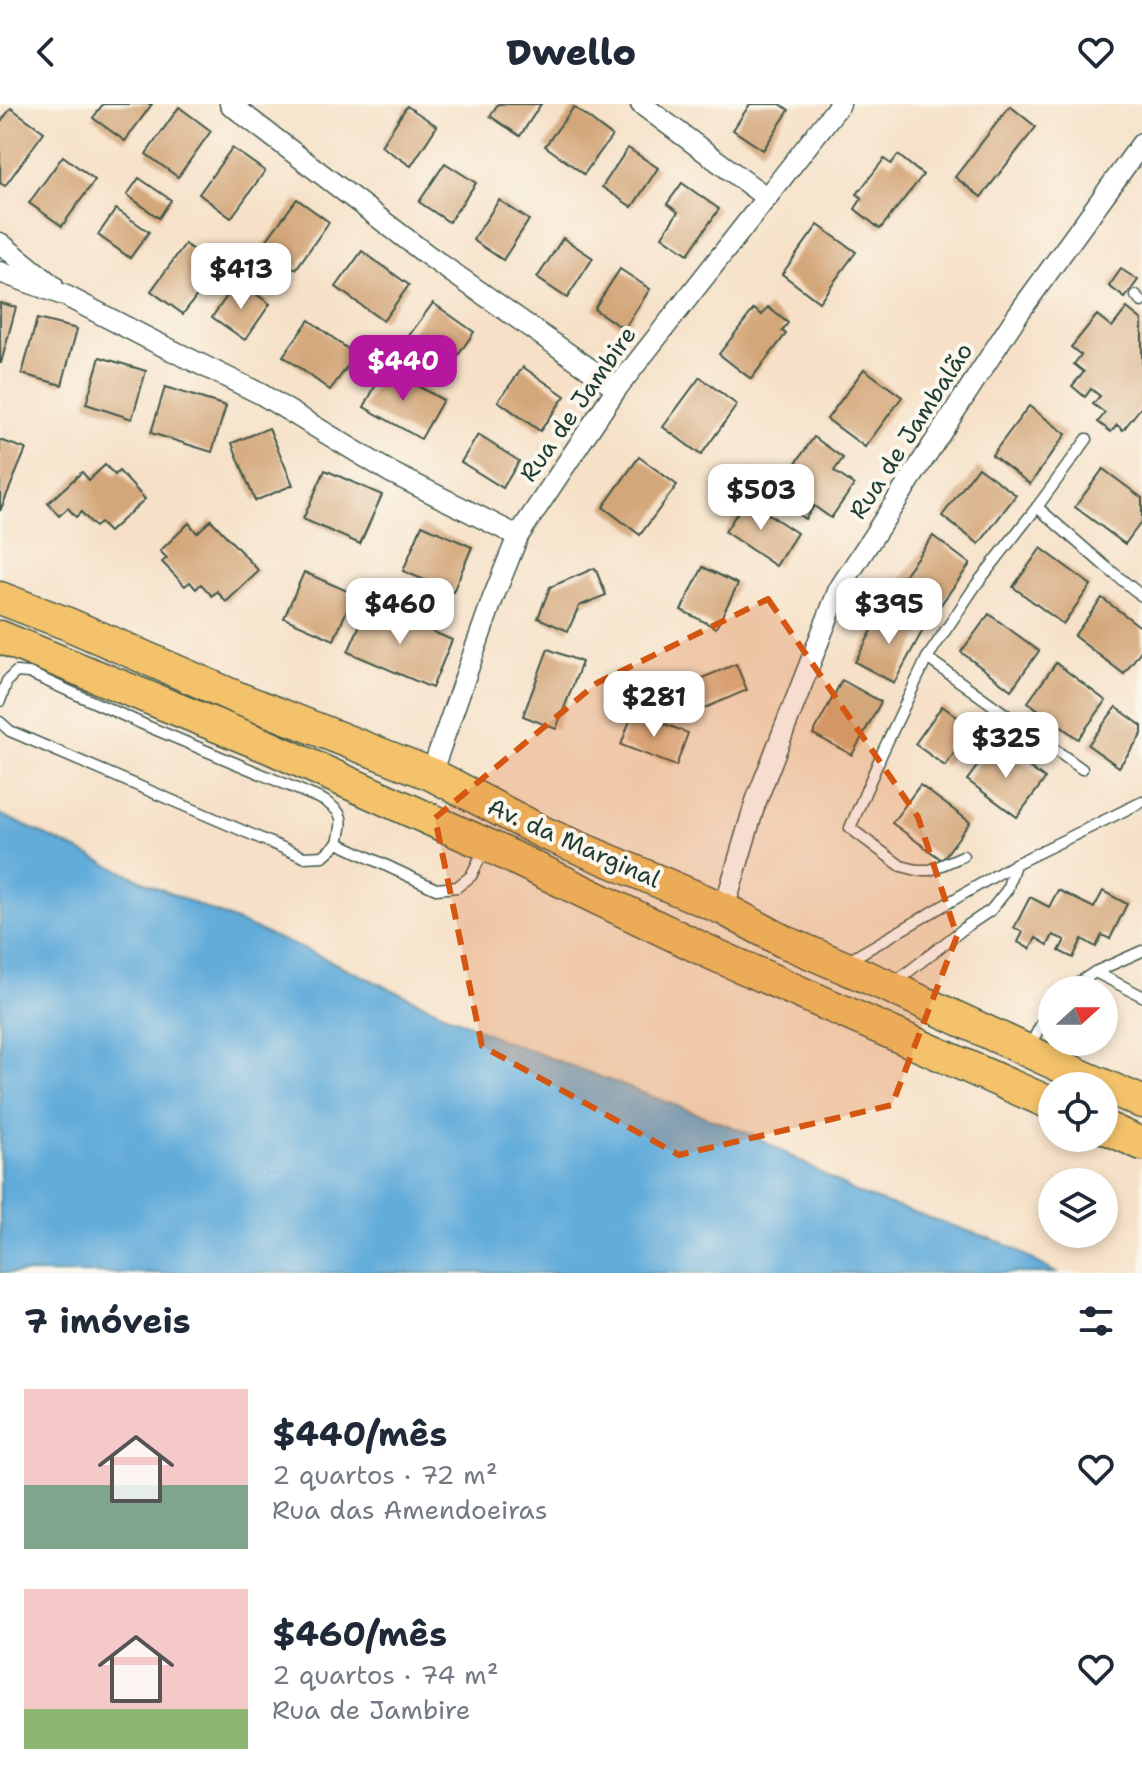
<!DOCTYPE html>
<html lang="pt">
<meta charset="utf-8">
<style>
:root{--surface:#fff;--page:#f2f2f3;--text:#1f2937;--muted:#747a83;--accent:#b5179e}
body{margin:0;font-family:"Shantell Sans",sans-serif;background:var(--page);color:var(--text);height:100vh;display:flex;flex-direction:column;font-size:30px;white-space:nowrap}
*{box-sizing:border-box;margin:0}
p{font-size:26px;color:var(--muted)}
.icon{flex:none;width:44px;height:44px;fill:none;stroke:currentColor;stroke-width:2;stroke-linecap:round;stroke-linejoin:round}
.map{position:relative;height:1169px;overflow:hidden}
.drawer{display:flex;flex-direction:column;background:var(--surface);flex:1}
.drawer>*{flex:none}
.needle{width:52px;rotate:69deg}
.buttons{position:absolute;left:1038px;top:872px;display:grid;gap:16px}
.buttons a{display:grid;place-items:center;width:80px;height:80px;border-radius:50%;background:var(--surface);box-shadow:0 4px 12px #0003;font-size:40px}
.price{position:absolute;translate:-50% -68px;padding:0 18px;border-radius:16px;background:#fff;color:#222;font-size:26px;line-height:52px;filter:drop-shadow(0 2px 4px #0008)}
.price::after{content:'';position:absolute;left:50%;top:48px;width:24px;height:18px;margin-left:-12px;background:inherit;clip-path:polygon(0 0,100% 0,50% 100%)}
.price.active{background:var(--accent);color:#fff}
ul{padding:0;list-style:none}
li{display:flex;align-items:center;gap:24px;height:200px;padding:0 24px}
li span{display:grid;place-items:center;flex:none;width:224px;height:160px;border-radius:0px;color:#555}
li>.icon{margin-inline-start:auto}
span .icon{width:96px;height:96px;fill:#fffc;stroke-width:1}
li b{font-size:34px}
h2{display:flex;justify-content:space-between;align-items:center;height:96px;padding:0 24px;font-size:34px}
header{display:flex;justify-content:space-between;align-items:center;height:104px;padding:0 24px;background:var(--surface);font-size:36px;font-weight:800}
.map>svg:first-child{display:block}
.water{fill:#62acda;stroke:#407487;stroke-width:2}
.building{fill:#d4a77a}
.lines{fill:none;stroke-linecap:round;stroke-linejoin:round}
.lane-casing{stroke:#3f564a;stroke-width:13}
.street-casing{stroke:#3f564a;stroke-width:23}
.primary-casing{stroke:#3f564a;stroke-width:35}
.lane{stroke:#fff;stroke-width:10}
.street{stroke:#fff;stroke-width:20}
.primary{stroke:#f3c26a;stroke-width:32}
.marked{fill:#d45610;fill-opacity:0.2;stroke:#d45610;stroke-width:6;stroke-dasharray:16 10;stroke-linejoin:round}
.labels{text-anchor:middle;dominant-baseline:central;stroke-width:8;stroke-linejoin:round;paint-order:stroke}
.street-label{font-size:24px;fill:#1f3d34;stroke:#fbf7ec}
</style>
<header><svg class="icon" aria-label="back" viewBox="0 0 24 24"><path d="M15 5l-7 7 7 7"/></svg>Dwello<svg class="icon" aria-label="heart" viewBox="0 0 24 24"><path d="M12 20l-8-8c-3-5 5-10 8-4 3-6 11-1 8 4z"/></svg></header>
<div class="map">
<svg width="1142" height="1169" viewBox="0 0 1142 1169">
<rect width="100%" height="100%" fill="#fbf7ec"/>
<filter id="ink" filterUnits="userSpaceOnUse"><feTurbulence type="fractalNoise" baseFrequency=".0125" numOctaves="2"/><feDisplacementMap in="SourceGraphic" scale="16" xChannelSelector="R" yChannelSelector="G"/><feConvolveMatrix kernelMatrix="1 2 1 2 8 2 1 2 1" color-interpolation-filters="sRGB"/></filter>
<filter id="wash" filterUnits="userSpaceOnUse"><feTurbulence type="fractalNoise" baseFrequency=".006" numOctaves="4" result="noise"/><feDisplacementMap in="SourceGraphic" scale="32" xChannelSelector="R" yChannelSelector="G"/><feGaussianBlur stdDeviation="1.8" result="paint"/><feColorMatrix in="noise" values="0 0 0 0 0 0 0 0 0 0 0 0 0 0 0 0 0 1.4 0 .05"/><feComposite in="paint" operator="in"/></filter>
<g filter="url(#wash)">
<rect width="100%" height="100%" fill="#f6e1c8"/>
<!-- water -->
<polygon class="water" points="0,710 158,784 317,851 500,935 751,1030 859,1090 1003,1139 1056,1169 0,1169"/>
<g id="blocks">
<!-- building -->
<g class="building">
<polygon points="103,0 152,0 125,37 93,14"/>
<polygon points="498,0 541,0 520,32 490,12"/>
<polygon points="750,0 780,0 789,6 763,46 733,26"/>
<polygon points="407,2 437,22 411,62 381,42"/>
<polygon points="1010,2 1036,23 981,93 955,73"/>
<polygon points="179,3 211,27 178,73 146,50"/>
<polygon points="574,3 612,32 584,70 545,42"/>
<polygon points="11,4 44,28 5,82 0,79 0,19"/>
<polygon points="232,44 265,67 231,114 199,90"/>
<polygon points="628,44 658,64 632,103 602,83"/>
<polygon points="898,51 923,71 880,125 855,105 862,94 857,90 884,55 891,60"/>
<polygon points="63,52 95,76 62,122 29,99"/>
<polygon points="445,59 476,79 449,118 419,98"/>
<polygon points="139,74 171,96 159,114 127,91"/>
<polygon points="682,79 719,105 688,150 662,132 678,108 667,100"/>
<polygon points="297,95 329,118 296,165 263,141"/>
<polygon points="499,96 529,116 503,156 473,136"/>
<polygon points="116,105 149,128 130,154 98,131"/>
<polygon points="818,121 856,148 819,198 782,170"/>
<polygon points="563,134 593,154 567,194 537,174"/>
<polygon points="185,140 217,164 183,210 151,187"/>
<polygon points="362,147 409,181 383,217 336,183"/>
<polygon points="620,165 650,185 624,225 594,205"/>
<polygon points="1121,165 1138,176 1125,194 1109,182"/>
<polygon points="238,177 270,200 245,236 212,213"/>
<polygon points="0,199 16,203 1,259 0,259"/>
<polygon points="433,199 474,228 450,263 408,233"/>
<polygon points="768,203 788,219 782,227 786,230 751,275 719,250 754,205 762,211"/>
<polygon points="1127,204 1142,216 1142,302 1123,326 1117,321 1111,328 1098,318 1105,309 1093,300 1100,292 1091,285 1085,293 1072,282 1084,268 1074,260 1081,251 1071,243 1097,211 1112,223"/>
<polygon points="37,215 77,225 62,281 22,270"/>
<polygon points="309,216 356,251 330,286 283,252"/>
<polygon points="100,253 146,267 132,315 86,300"/>
<polygon points="523,263 565,292 540,327 498,297"/>
<polygon points="385,264 443,296 421,335 364,303"/>
<polygon points="864,265 902,293 865,343 827,315"/>
<polygon points="700,273 737,301 701,351 663,323"/>
<polygon points="165,283 226,302 212,348 151,329"/>
<polygon points="1029,302 1066,330 1030,380 992,351"/>
<polygon points="269,324 293,381 255,397 232,339"/>
<polygon points="478,331 519,357 503,384 461,358"/>
<polygon points="814,333 843,354 834,367 854,381 831,414 814,402 805,415 773,392"/>
<polygon points="0,336 26,345 0,407"/>
<polygon points="639,353 677,381 640,431 603,403"/>
<polygon points="105,361 115,371 119,367 145,395 109,428 100,419 95,423 81,408 76,413 68,404 59,412 48,399 82,368 89,376"/>
<polygon points="978,363 1016,391 979,440 942,412"/>
<polygon points="1103,365 1142,394 1142,417 1125,440 1075,403"/>
<polygon points="325,366 382,391 360,440 303,415"/>
<polygon points="746,395 797,429 776,462 725,428"/>
<polygon points="211,416 259,467 226,498 217,487 212,492 201,480 196,485 190,478 185,482 162,458 167,454 160,447 189,419 197,429"/>
<polygon points="422,421 472,443 453,488 403,467"/>
<polygon points="933,432 970,460 934,510 896,482"/>
<polygon points="1041,444 1091,481 1063,520 1013,483"/>
<polygon points="703,463 738,480 716,524 681,506"/>
<polygon points="595,464 606,491 579,502 568,527 538,514 550,483"/>
<polygon points="304,468 354,490 334,536 284,514"/>
<polygon points="1102,494 1142,524 1142,545 1124,570 1074,532"/>
<polygon points="369,500 452,536 432,584 348,548"/>
<polygon points="884,504 923,526 894,579 855,558"/>
<polygon points="989,510 1039,547 1011,586 961,548"/>
<polygon points="548,545 582,558 556,625 523,612"/>
<polygon points="1056,559 1106,597 1078,635 1028,598"/>
<polygon points="736,560 747,586 703,605 692,578"/>
<polygon points="842,576 881,598 852,651 813,630"/>
<polygon points="942,602 972,624 945,662 915,640"/>
<polygon points="1116,603 1142,622 1142,630 1119,663 1088,641"/>
<polygon points="633,608 688,629 676,662 621,641"/>
<polygon points="995,638 1045,675 1017,713 967,676"/>
<polygon points="920,681 970,718 942,756 892,719"/>
<polygon points="1058,786 1094,804 1103,787 1127,800 1110,835 1102,831 1096,843 1082,835 1073,854 1059,847 1065,836 1053,831 1048,841 1036,834 1030,845 1018,838 1023,828 1014,824 1030,793 1049,803"/>
</g>
</g>
</g>
<g filter="url(#ink)">
<use href="#blocks" fill-opacity="0" stroke="#3f564a" stroke-width="2"/>
<g class="lines">
<!-- lane casing -->
<g class="lane-casing">
<g id="lane">
<polyline points="1136,192 1142,198"/>
<polyline points="1037,403 1106,463 1142,492"/>
<polyline points="927,554 1082,665"/>
<path d="M0,597L7,577L16,568L29,569L147,622L323,696C346,710 343,715 338,739"/>
<polyline points="0,618 10,627 304,753 323,752 338,739 436,785 457,783 471,772 484,746"/>
<polyline points="963,752 930,766 917,766 901,762 850,724 883,647 927,554 976,481 1037,403 1087,335"/>
<polyline points="848,857 1015,760 1142,698"/>
<polyline points="1095,868 1142,847"/>
<polyline points="894,879 967,822 991,806 1007,786 1015,760"/>
<polyline points="1068,886 1095,868 1142,892"/>
<polyline points="1029,944 1052,899"/>
</g>
</g>
<!-- street casing -->
<g class="street-casing">
<g id="street">
<polyline points="230,0 426,150 617,284"/>
<polyline points="641,0 767,94"/>
<polyline points="0,139 53,182"/>
<polyline points="0,168 66,192 153,237 261,290 390,368 518,432"/>
<polyline points="431,670 493,494 518,432 617,284 840,0"/>
<polyline points="724,805 755,700 839,485 1018,210 1142,39"/>
</g>
</g>
<!-- primary casing -->
<g class="primary-casing">
<g id="primary">
<polyline points="0,494 68,520 240,595 431,670 544,729 724,805 783,837 890,883 1084,973 1142,998"/>
<polyline points="0,533 269,643 487,741 711,849 1052,1000"/>
<polyline points="1104,1023 1142,1040"/>
</g>
</g>
<!-- lane -->
<use href="#lane" class="lane"/>
<!-- street -->
<use href="#street" class="street"/>
<!-- primary -->
<use href="#primary" class="primary"/>
</g>
</g>
<!-- marked area -->
<path class="marked" d="M768,495L918,713L957,832L892,1001L679,1051L482,942L435,714L597,579Z"/>
<g class="labels">
<!-- street labels -->
<g class="street-label">
<text transform="translate(578 300) rotate(-55)">Rua de Jambire</text>
<text transform="translate(911 327) rotate(-57)">Rua de Jambalão</text>
<text transform="translate(574 739) rotate(24)">Av. da Marginal</text>
</g>
</g>
</svg>
<div class="buttons">
<a><svg class="needle" viewBox="-14 -14 28 28"><path d="M0-13l5 13h-10z" fill="#e53935"/><path d="M0 13l5-13h-10z" fill="#747a83"/></svg></a>
<a><svg class="icon" aria-label="locate" viewBox="0 0 24 24"><circle cx="12" cy="12" r="6"/><path d="M12 2v4M12 18v4M2 12h4M18 12h4"/></svg></a>
<a><svg class="icon" aria-label="layers" viewBox="0 0 24 24"><path d="M12 4l9 5-9 5-9-5zM3 14l9 5 9-5"/></svg></a>
</div>
<b class="price" style="left:241px;top:207px">$413</b>
<b class="price active" style="left:403px;top:299px">$440</b>
<b class="price" style="left:761px;top:428px">$503</b>
<b class="price" style="left:400px;top:542px">$460</b>
<b class="price" style="left:889px;top:542px">$395</b>
<b class="price" style="left:654px;top:635px">$281</b>
<b class="price" style="left:1006px;top:676px">$325</b>
</div>
<section class="drawer">
<h2>7 imóveis<svg class="icon" aria-label="filters" viewBox="0 0 24 24"><path d="M4 7h16M4 17h16"/><circle cx="9" cy="7" r="2"/><circle cx="15" cy="17" r="2"/></svg></h2>
<ul>
<li><span style="background:linear-gradient(#f6c9c9 60%,#7fa58c 0)"><svg class="icon" aria-label="home" viewBox="0 0 24 24"><path d="M3 11l9-7 9 7M6 9v11h12V9"/></svg></span><div><b>$440/mês</b><p>2 quartos · 72 m²</p><p>Rua das Amendoeiras</p></div><svg class="icon" aria-label="heart" viewBox="0 0 24 24"><path d="M12 20l-8-8c-3-5 5-10 8-4 3-6 11-1 8 4z"/></svg></li>
<li><span style="background:linear-gradient(#f6c9c9 75%,#8fb573 0)"><svg class="icon" aria-label="home" viewBox="0 0 24 24"><path d="M3 11l9-7 9 7M6 9v11h12V9"/></svg></span><div><b>$460/mês</b><p>2 quartos · 74 m²</p><p>Rua de Jambire</p></div><svg class="icon" aria-label="heart" viewBox="0 0 24 24"><path d="M12 20l-8-8c-3-5 5-10 8-4 3-6 11-1 8 4z"/></svg></li>
</ul>
</section>
